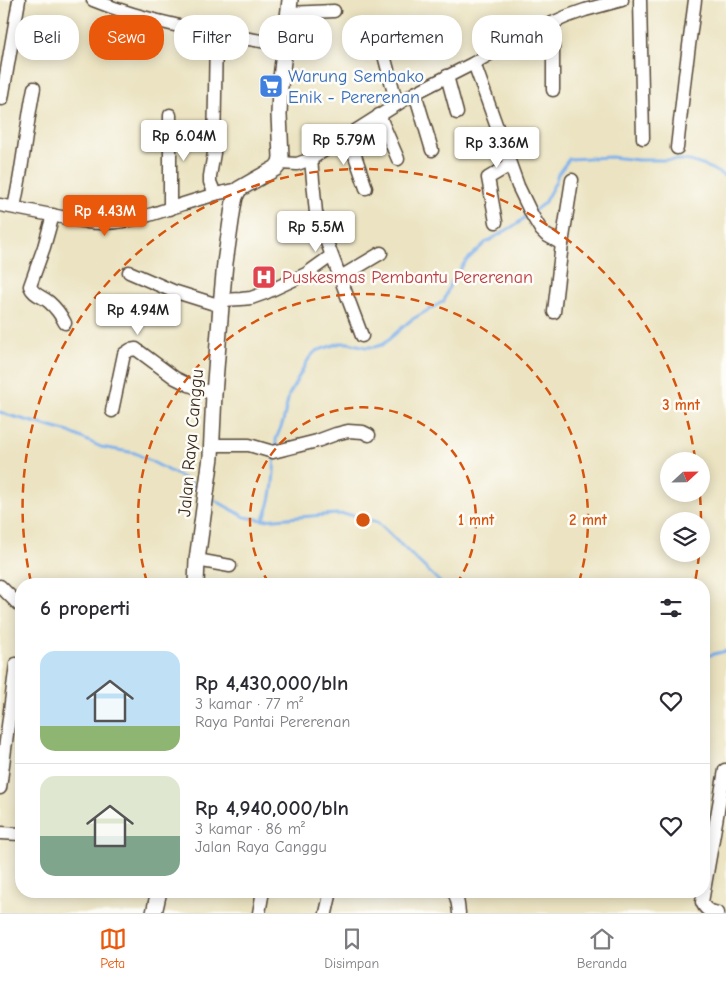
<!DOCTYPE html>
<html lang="id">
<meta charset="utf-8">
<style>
:root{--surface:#fff;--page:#f7f7f7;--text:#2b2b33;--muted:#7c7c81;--line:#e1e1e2;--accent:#ea580c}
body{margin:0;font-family:"Comic Neue",sans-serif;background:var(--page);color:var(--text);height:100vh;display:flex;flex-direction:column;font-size:19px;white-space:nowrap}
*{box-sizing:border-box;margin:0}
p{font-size:16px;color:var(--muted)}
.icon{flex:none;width:28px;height:28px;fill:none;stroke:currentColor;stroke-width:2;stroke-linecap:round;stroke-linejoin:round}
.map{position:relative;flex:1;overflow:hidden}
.sheet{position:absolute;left:15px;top:578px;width:695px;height:320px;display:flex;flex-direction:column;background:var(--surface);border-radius:20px;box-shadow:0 2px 12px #0003}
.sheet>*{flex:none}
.banner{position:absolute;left:15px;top:15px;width:696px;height:45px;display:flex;gap:10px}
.needle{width:32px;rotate:68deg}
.controls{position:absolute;left:660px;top:452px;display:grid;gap:10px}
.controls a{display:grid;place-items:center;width:50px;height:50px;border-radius:50%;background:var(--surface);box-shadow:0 2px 12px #0003;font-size:25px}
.price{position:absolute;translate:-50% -42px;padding:0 11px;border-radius:5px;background:#fff;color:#222;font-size:16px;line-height:32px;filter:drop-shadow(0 1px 2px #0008)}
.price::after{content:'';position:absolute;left:50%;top:30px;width:15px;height:11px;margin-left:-8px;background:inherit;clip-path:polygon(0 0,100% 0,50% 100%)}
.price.selected{background:var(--accent);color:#fff}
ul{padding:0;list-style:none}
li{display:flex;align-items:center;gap:15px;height:125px;padding:0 25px}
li+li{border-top:1px solid var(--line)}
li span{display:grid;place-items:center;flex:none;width:140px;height:100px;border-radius:15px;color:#555}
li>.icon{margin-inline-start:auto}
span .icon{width:60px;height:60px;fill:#fffc;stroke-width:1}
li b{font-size:21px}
h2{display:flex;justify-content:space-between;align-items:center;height:60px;padding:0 25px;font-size:21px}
.chip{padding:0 18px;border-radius:20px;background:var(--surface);box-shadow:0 2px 12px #0003;font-size:18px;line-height:45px}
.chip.selected{background:var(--accent);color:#fff}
.menu{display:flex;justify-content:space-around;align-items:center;height:70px;border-top:1px solid var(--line);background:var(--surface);font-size:14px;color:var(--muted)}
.menu a{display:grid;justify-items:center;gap:2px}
.menu .selected{color:var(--accent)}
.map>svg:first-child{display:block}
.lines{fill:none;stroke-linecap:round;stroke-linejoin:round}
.stream{stroke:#7db1eb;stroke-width:3}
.minor-casing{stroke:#554636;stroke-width:15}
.major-casing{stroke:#554636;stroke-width:18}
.minor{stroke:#fff;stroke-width:12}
.major{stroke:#fff;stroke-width:15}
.ring{fill:none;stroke:#d7540e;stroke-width:2.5;stroke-dasharray:9 6}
.labels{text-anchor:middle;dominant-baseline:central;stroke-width:5;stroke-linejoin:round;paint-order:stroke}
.shop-label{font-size:18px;fill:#366cbe;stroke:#fdfcf7;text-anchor:start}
.health-label{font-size:18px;fill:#be3a42;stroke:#fdfcf7;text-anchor:start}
.street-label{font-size:18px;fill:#3b2a1e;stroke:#fdfcf7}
.centre{fill:#d7540e;stroke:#fdfcf7;stroke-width:2.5}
.ring-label{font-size:15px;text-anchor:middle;font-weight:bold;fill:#d7540e;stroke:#fdfcf7;stroke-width:5;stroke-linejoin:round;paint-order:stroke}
</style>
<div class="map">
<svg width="726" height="913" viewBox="0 0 726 913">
<rect width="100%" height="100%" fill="#fdfcf7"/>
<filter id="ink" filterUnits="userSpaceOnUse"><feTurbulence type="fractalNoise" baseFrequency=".02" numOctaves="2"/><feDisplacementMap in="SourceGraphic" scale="10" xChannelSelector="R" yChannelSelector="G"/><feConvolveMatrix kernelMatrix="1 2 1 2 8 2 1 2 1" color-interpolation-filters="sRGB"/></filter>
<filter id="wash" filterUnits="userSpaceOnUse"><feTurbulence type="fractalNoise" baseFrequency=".0096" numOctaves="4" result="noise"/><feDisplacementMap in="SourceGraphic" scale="20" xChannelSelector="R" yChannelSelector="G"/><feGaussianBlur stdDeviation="1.12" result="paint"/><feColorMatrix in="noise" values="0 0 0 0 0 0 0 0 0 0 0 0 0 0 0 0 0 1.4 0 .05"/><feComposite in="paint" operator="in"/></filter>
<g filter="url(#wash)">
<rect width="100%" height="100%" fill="#ebe3c1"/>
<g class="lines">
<!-- stream -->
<g class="stream">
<polyline points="534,211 544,203 555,183 558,174 569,159 611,157 638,160 682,160 690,161 708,167 726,177"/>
<polyline points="0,412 8,415 69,432 101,447 135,453 187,480 201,492"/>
<polyline points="276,448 276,439 283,422 289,395 305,365 310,357 316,351 340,343 349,343 366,347 374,347 382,345 411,320 444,301 450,284 465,262 485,243 517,224 529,214"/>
<polyline points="211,498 245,517 263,520 336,514 353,515 377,522 442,584"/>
<path d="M263,520C273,501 274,476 275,454"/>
<polyline points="704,658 710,655 726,651"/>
</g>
</g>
</g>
<g filter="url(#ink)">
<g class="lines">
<!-- minor casing -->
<g class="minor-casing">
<g id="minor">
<path d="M93,0C154,25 220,34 285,45"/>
<polyline points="640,0 643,138"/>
<polyline points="288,13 334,11"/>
<polyline points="553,23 553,90"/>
<polyline points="381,44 397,104"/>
<polyline points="285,49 314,49"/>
<polyline points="474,63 518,186 532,215 541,230 546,235 562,244"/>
<polyline points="447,76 457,113"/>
<polyline points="415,93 432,150"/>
<polyline points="2,99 19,0"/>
<polyline points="170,115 170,209"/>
<polyline points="379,115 398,159"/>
<polyline points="348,135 366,188"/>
<polyline points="677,148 685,76 695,0"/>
<polyline points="311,159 316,213 362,336"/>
<polyline points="280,163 297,164 311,159 415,93 474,63 518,38 568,16 585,10 622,0"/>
<polyline points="215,194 210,182 210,176 214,153 216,34"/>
<path d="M0,205L87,222C130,228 166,207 207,197L215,194L239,189"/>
<path d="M14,207C23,167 26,127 34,88"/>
<path d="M53,215L44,247L30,286C33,295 42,296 49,302C56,308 61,315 65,323"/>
<polyline points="496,222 488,178 510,165"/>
<polyline points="129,272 173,291 221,306"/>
<polyline points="339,278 381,253"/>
<polyline points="222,300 241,299 251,298 265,293 306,274 331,256"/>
<polyline points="554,312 562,244 572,180"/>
<polyline points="112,411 124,354 130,350 136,349 175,378 189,385 214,394"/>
<polyline points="212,445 249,445 273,452 317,441 336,434 348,431 363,432 369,435"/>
<polyline points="197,560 230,566"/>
<polyline points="0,586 21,607"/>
<polyline points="0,788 16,664"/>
<polyline points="0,833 21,834"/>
<path d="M453,891C458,898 458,905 459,913"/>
<polyline points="259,913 263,891"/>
<polyline points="326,913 331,891"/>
<path d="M718,913C709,911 705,910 702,902L725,770"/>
</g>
</g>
<!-- major casing -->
<g class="major-casing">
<g id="major">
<polyline points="196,584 197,560 211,457 214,394 221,306 225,263 233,207 235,197 239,189 276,168 280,163 281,157 279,115 280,87 290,0"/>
<polyline points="154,913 159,891"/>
</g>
</g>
<!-- minor -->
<use href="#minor" class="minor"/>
<!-- major -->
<use href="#major" class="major"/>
</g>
</g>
<!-- distance rings -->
<g class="ring">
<path d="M269 583A113 113 0 1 1 457 583"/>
<path d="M147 582A225 225 0 1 1 579 582"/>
<path d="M699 555A338 338 0 0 1 695 582M31 582A338 338 0 1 1 695 458M700 496A338 338 0 0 1 701 520"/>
</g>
<!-- icons -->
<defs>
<g id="supermarket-square" transform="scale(1.25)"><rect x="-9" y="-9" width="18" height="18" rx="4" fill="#3f7fe0" stroke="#fdfcf7"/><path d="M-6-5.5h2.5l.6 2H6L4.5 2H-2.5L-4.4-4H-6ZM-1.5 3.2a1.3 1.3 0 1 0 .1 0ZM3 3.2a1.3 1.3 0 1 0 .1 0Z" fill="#fff"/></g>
<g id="hospital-square" transform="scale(1.25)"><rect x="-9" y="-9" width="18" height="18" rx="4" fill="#e0444e" stroke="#fdfcf7"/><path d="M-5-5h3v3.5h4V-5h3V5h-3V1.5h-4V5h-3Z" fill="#fff"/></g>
</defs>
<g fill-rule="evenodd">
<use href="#supermarket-square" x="271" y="86"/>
<use href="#hospital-square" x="264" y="277"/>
</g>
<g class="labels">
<!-- shop labels -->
<g class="shop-label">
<text x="288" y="76">Warung Sembako<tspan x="288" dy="21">Enik - Pererenan</tspan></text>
</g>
<!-- health labels -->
<g class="health-label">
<text x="282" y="277">Puskesmas Pembantu Pererenan</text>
</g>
<!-- street labels -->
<g class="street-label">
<text transform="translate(191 443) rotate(-85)">Jalan Raya Canggu</text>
</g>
</g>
<circle cx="363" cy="520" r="8" class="centre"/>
<g class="ring-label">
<text x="681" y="410">3 mnt</text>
<text x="476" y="525">1 mnt</text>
<text x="588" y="525">2 mnt</text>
</g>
</svg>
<div class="controls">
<a><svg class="needle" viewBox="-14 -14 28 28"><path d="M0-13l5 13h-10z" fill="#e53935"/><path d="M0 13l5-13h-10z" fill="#7c7c81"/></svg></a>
<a><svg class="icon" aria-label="layers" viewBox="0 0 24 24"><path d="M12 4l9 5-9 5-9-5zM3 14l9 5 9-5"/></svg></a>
</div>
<b class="price" style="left:184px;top:162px">Rp 6.04M</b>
<b class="price" style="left:344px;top:166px">Rp 5.79M</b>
<b class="price" style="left:497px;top:169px">Rp 3.36M</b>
<b class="price selected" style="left:105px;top:237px">Rp 4.43M</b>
<b class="price" style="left:316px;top:253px">Rp 5.5M</b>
<b class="price" style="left:138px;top:336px">Rp 4.94M</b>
<div class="banner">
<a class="chip">Beli</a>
<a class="chip selected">Sewa</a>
<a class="chip">Filter</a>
<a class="chip">Baru</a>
<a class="chip">Apartemen</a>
<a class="chip">Rumah</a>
</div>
<section class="sheet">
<h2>6 properti<svg class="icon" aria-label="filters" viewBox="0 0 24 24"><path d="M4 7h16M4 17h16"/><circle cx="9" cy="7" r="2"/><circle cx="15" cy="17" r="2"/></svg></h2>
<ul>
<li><span style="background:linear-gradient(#bfe0f5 75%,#8fb573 0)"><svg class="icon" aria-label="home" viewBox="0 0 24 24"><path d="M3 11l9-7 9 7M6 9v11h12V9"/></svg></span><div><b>Rp 4,430,000/bln</b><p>3 kamar · 77 m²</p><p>Raya Pantai Pererenan</p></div><svg class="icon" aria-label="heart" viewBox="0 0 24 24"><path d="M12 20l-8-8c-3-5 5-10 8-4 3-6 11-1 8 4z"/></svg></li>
<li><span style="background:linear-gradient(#dfe7d0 60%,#7fa58c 0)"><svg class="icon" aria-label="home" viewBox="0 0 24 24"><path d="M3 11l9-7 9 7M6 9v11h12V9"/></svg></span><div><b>Rp 4,940,000/bln</b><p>3 kamar · 86 m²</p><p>Jalan Raya Canggu</p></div><svg class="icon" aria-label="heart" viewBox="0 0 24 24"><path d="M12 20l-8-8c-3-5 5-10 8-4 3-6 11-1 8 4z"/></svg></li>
</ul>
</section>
</div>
<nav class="menu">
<a class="selected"><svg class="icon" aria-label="map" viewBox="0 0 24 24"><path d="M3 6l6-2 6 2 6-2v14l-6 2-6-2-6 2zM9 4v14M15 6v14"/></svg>Peta</a>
<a><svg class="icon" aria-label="saved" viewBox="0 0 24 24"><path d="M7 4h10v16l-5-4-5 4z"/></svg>Disimpan</a>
<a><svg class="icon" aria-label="home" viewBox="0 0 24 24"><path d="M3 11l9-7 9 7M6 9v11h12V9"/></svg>Beranda</a>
</nav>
